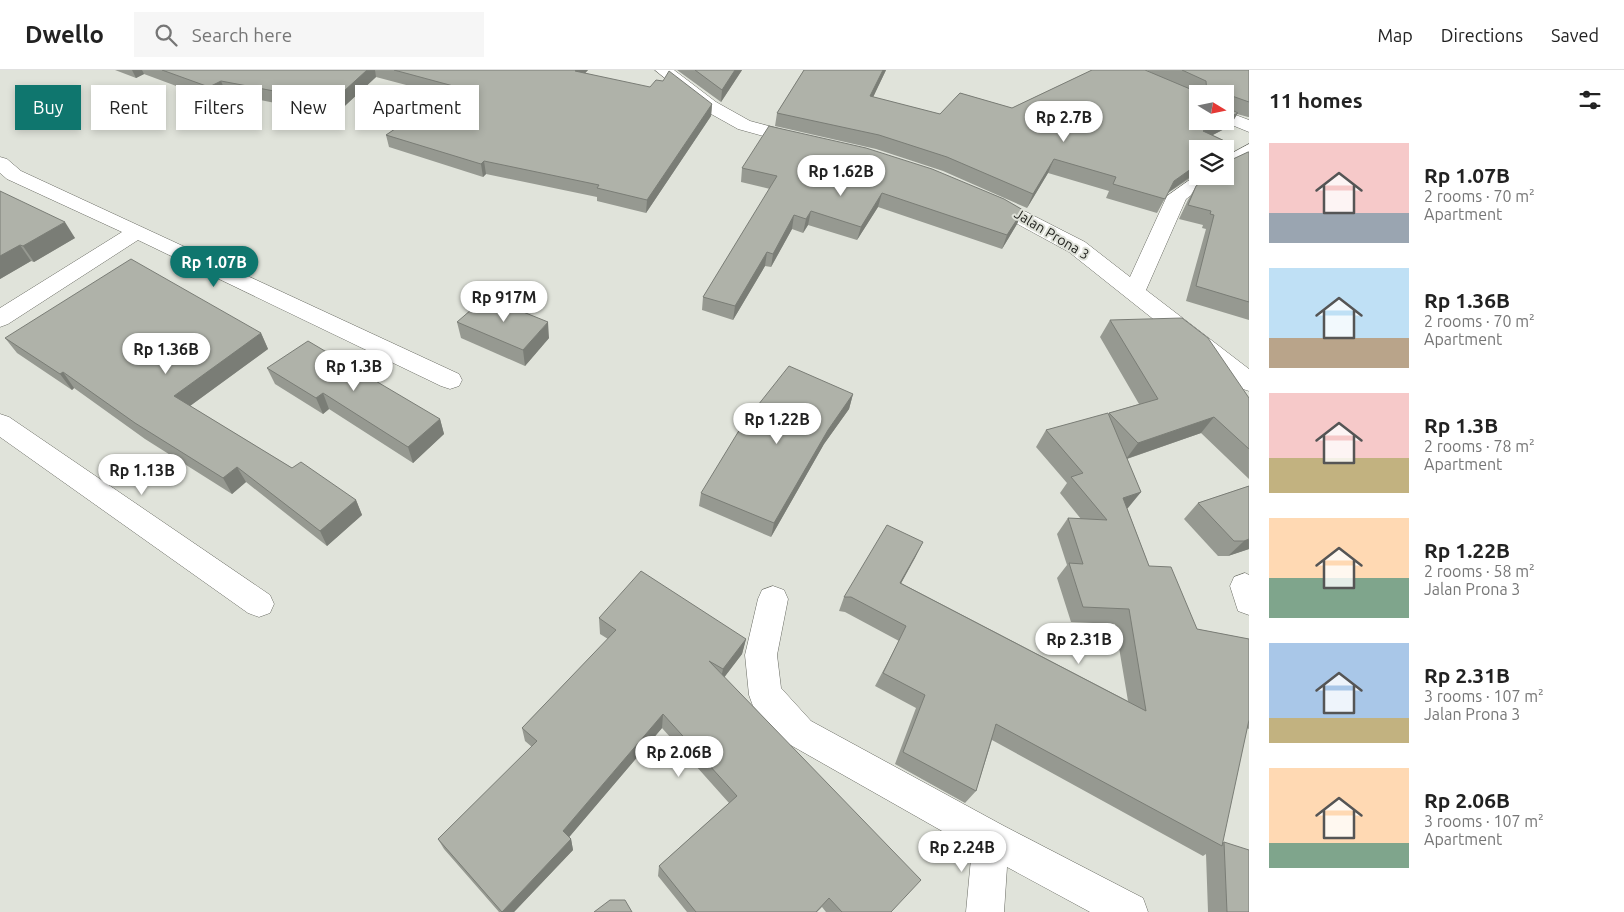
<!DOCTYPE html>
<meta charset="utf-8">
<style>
:root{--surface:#fff;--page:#f6f6f6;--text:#222;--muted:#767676;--line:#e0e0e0;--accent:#0f766e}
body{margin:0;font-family:Ubuntu,sans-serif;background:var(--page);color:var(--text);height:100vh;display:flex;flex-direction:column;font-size:19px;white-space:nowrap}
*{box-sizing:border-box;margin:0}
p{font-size:16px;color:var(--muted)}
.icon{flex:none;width:28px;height:28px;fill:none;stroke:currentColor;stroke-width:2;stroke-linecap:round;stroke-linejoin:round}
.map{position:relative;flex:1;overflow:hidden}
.side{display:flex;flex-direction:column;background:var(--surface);width:375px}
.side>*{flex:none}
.banner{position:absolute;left:15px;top:15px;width:475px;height:45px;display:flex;gap:10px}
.needle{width:32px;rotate:100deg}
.fabs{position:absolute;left:1189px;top:15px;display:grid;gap:10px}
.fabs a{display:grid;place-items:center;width:45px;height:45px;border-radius:0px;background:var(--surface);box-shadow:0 2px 8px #0003;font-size:25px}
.price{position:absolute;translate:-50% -42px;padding:0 11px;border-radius:18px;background:#fff;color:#222;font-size:16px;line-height:32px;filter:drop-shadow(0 1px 2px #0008)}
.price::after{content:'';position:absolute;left:50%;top:30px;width:15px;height:11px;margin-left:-8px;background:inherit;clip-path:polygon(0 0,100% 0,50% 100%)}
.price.current{background:var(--accent);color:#fff}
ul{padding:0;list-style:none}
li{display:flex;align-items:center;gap:15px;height:125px;padding:0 20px}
li span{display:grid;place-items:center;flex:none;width:140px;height:100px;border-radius:0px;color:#555}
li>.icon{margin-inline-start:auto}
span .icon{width:60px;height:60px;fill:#fffc;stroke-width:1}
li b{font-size:21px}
h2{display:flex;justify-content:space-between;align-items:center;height:60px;padding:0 20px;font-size:21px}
.tag{padding:0 18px;border-radius:0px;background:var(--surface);box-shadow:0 2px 8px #0003;font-size:18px;line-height:45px}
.tag.current{background:var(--accent);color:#fff}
header{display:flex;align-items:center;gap:30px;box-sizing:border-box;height:70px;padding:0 25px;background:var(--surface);border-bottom:1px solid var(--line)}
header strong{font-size:24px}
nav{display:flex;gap:28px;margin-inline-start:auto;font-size:18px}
.search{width:350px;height:45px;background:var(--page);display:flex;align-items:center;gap:12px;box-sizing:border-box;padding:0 18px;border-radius:0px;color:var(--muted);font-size:19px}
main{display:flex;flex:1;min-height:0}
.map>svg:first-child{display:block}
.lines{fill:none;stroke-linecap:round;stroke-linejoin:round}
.minor-casing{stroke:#686a62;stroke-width:1}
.minor{fill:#fff;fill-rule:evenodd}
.wall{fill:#969991;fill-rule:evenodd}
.shaded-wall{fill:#7a7d76}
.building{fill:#afb2a9;stroke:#7a7d76}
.labels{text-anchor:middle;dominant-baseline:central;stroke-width:4;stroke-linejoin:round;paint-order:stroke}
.far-street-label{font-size:14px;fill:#242521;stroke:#e0e3da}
</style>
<header>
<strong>Dwello</strong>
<div class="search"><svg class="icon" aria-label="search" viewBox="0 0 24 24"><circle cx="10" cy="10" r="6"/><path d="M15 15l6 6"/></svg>Search here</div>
<nav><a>Map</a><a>Directions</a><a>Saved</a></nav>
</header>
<main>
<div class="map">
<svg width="1249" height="842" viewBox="0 0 1249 842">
<rect width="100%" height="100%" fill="#e0e3da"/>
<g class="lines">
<!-- minor casing -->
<g class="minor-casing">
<g id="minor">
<polygon points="655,0 674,0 716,32 750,51 810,67 812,71 810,75 803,77 738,59 704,40"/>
<polygon points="1225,41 1249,50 1249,62 1222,51 1225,51"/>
<polygon points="1249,74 1249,88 1225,101 1225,87"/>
<polygon points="0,87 7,89 21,101 459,304 462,310 459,316 450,319 441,316 138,170 8,254 0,257 0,238 122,162 7,109 0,103"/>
<polygon points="1198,104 1198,106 1217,106 1186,129 1146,220 1249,299 1249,321 1240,318 1069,182 979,133 976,129 979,125 986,123 993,125 1085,172 1130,207 1167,126"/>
<polygon points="0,344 9,347 270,525 274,534 270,543 259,547 248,543 0,367"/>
<polygon points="1245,503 1249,505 1249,545 1238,541 1230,516 1234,507"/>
<polygon points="773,516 784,520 788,529 777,585 781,618 811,651 1004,756 1143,828 1148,842 1090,842 1007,797 1004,842 966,842 972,778 787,673 753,636 749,625 745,585 758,529 762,520"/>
</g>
</g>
<!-- minor -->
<use href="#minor" class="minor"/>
</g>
<!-- wall -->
<g class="wall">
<polygon points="115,0 588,0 585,3 712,34 711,46 646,143 597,131 597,127 486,104 483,107 389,77 386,65 444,25 376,7 335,45 226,23 214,30 144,4 136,8"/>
<polygon points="677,0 742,0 721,32"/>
<path d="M804,0H886L873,27L940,44L960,23L1012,38L1092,0H1145L1152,3L1146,0H1249V47H1248L1237,44L1230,56L1213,65L1231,74L1233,89L1248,82H1249V250L1186,231L1206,159L1202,158L1203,155L1179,149L1188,130L1196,116L1209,106H1225V79H1198V103L1168,123L1157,143L1106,128L1109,121L1048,103L1027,138L943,101L876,79L775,56L777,43ZM1198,24H1225V51H1198Z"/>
<polygon points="742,98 1023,140 1017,154 1002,179 878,137 857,170 808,155 803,163 792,159 771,197 765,196 733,250 702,240 703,227 770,119 741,112"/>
<polygon points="0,121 75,168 34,192 31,191 0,209"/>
<polygon points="1110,250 1249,328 1249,409 1201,363 1127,389 1141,422 1127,438 1149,496 1197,559 1249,569 1249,659 1247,658 1222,772 1224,772 1249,842 1208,842 1206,784 1203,786 992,670 976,721 965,733 895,694 916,638 875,616 899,571 845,542 839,541 844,527 923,472 901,513 1128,631 1115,554 1071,552 1057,508 1067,495 1057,464 1068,448 1081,449 1060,423 1067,413 1036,377 1046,360 1109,344 1109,343 1139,334 1100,267"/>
<polygon points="457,252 549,268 525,296 461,268"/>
<polygon points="261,263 268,279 190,336 292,398 356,430 362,445 327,476 246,412 232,424 145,369 74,318 72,320 17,283 5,268"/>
<polygon points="267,298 440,349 444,364 413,393 329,339 323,344 275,314"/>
<polygon points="853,324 849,339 824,374 771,467 699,436 701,423"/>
<polygon points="1249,416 1249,479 1228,486 1218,486 1184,449 1198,433"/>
<polygon points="599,548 746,569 742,584 724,607 891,842 826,842 822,837 817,842 687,842 658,806 659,796 729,733 662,658 569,767 571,769 573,780 514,842 499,842 444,779 438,769 532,677 525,671 522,658 608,569 600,564"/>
</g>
<!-- shaded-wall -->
<g class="shaded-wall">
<polygon points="132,0 142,0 144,4 136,8"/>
<polygon points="367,0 375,0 376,7 335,45 332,32"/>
<polygon points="576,0 588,0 576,13 575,1"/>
<polygon points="735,0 742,0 721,32 722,20"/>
<polygon points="883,0 886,0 867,40 870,26"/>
<polygon points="221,11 226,23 214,30 209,17"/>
<polygon points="712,34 711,46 646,143 647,130"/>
<polygon points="1238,43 1230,56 1195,74 1203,61 1222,51 1225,51 1225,49"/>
<polygon points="1054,89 1048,103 1027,138 1033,124"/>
<polygon points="484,91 486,104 483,107 481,94"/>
<polygon points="1198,94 1197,102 1166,124 1174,111"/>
<polygon points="882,123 878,137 857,170 861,157"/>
<polygon points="1023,140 1017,154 1002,179 1007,165"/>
<polygon points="811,141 808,155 803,163 806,149"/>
<polygon points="794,145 792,159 771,197 773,184"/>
<polygon points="65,152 75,168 34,192 23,176"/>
<polygon points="20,175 31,191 0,209 0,186"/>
<polygon points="767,182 765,196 733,250 735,236"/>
<polygon points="548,252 549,268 525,296 523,280"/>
<polygon points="261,263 268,279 183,341 174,326"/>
<polygon points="63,302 74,318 72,320 60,304"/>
<polygon points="323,323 329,339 323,344 316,328"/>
<polygon points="853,324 849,339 824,374 771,467 774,453 828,360"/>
<polygon points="1214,347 1201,363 1126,389 1138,373"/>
<polygon points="440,349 444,364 413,393 408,377"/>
<polygon points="237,397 246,412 232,424 223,408"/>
<polygon points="1141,422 1128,438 1111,444 1123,428"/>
<polygon points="356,430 362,445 327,476 320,461"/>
<polygon points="1249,469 1249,479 1228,486 1244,471"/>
<polygon points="923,472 915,488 893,528 900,513"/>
<polygon points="746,569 742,584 720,613 723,599"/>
<polygon points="663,644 662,658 565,772 563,761"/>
<polygon points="571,769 573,780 514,842 502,842"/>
</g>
<!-- building -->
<g class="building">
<polygon points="162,0 367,0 332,32 221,11 209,17"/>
<polygon points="394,0 576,0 575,1 650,17 656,10 663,11 669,1 712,34 647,130 597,118 599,115 484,91 481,94 386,65 457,17"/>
<polygon points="695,0 735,0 722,20"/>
<polygon points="804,0 883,0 870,26 940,44 960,23 1012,38 1092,0 1145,0 1202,24 1198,24 1198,51 1221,51 1203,61 1231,74 1233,89 1248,82 1249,82 1249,232 1196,216 1214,145 1210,144 1211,141 1188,135 1196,116 1209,106 1225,106 1225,95 1227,94 1227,91 1225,91 1225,79 1198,79 1198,94 1174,111 1165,129 1113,114 1116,107 1054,89 1033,124 947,87 879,65 777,43"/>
<polygon points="1182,0 1249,0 1249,32 1232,26 1231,36 1228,38 1238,43 1225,49 1225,24 1207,24 1206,11"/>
<polygon points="769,56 866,78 932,99 1004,129 1023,140 1007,165 882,123 861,157 811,141 806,149 794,145 773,184 767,182 735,236 703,227 777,106 742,98"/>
<polygon points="0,121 65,152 23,176 20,175 0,186"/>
<polygon points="131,189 261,263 174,326 292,398 301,392 356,430 320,461 237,397 223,408 135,353 63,302 60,304 5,268"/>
<polygon points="486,227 548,252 523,280 457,252"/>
<polygon points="1182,248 1208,268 1249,328 1249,379 1214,347 1138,373 1109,343 1158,329 1110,250"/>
<polygon points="308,271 440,349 408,377 323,323 316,328 267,298"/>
<polygon points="789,296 853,324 828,360 774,453 701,423 743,354"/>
<polygon points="1108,343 1141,422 1123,428 1149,496 1171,497 1197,559 1249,569 1249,650 1222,776 996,654 976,721 903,682 925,625 883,603 906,556 851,527 844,527 887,455 923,472 900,513 1146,641 1129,539 1083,537 1069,493 1083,494 1068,448 1107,450 1071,407 1083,403 1046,360"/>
<polygon points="1249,416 1249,469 1244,471 1234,471 1198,433"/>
<polygon points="641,501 746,569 723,599 709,591 921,810 891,842 842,842 829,828 816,842 696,842 659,796 737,726 663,644 563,761 571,769 502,842 438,769 537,671 522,658 616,560 599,548"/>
<polygon points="1224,772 1249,780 1249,842 1227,842"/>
<polygon points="610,830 625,830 632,842 594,842"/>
</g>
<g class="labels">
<!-- far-street labels -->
<g class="far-street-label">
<text transform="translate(1052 164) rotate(31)">Jalan Prona 3</text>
</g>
</g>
</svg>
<div class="fabs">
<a><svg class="needle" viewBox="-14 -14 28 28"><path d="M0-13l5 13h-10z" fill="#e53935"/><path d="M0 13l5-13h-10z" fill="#767676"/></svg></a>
<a><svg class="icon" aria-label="layers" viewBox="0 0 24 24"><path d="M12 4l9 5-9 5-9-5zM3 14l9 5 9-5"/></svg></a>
</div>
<b class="price" style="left:1064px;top:73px">Rp 2.7B</b>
<b class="price" style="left:841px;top:127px">Rp 1.62B</b>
<b class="price current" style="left:214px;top:218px">Rp 1.07B</b>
<b class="price" style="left:504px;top:253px">Rp 917M</b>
<b class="price" style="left:166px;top:305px">Rp 1.36B</b>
<b class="price" style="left:354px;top:322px">Rp 1.3B</b>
<b class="price" style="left:777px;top:375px">Rp 1.22B</b>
<b class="price" style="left:142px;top:426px">Rp 1.13B</b>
<b class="price" style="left:1079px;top:595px">Rp 2.31B</b>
<b class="price" style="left:679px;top:708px">Rp 2.06B</b>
<b class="price" style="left:962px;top:803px">Rp 2.24B</b>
<div class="banner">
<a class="tag current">Buy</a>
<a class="tag">Rent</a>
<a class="tag">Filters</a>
<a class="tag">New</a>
<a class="tag">Apartment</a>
</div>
</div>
<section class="side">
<h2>11 homes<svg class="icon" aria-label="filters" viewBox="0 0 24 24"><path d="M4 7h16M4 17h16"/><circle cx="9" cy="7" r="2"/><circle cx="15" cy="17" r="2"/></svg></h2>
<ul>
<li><span style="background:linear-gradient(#f6c9c9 70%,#9aa5b1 0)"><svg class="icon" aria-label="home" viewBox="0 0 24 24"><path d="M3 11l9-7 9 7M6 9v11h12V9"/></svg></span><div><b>Rp 1.07B</b><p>2 rooms · 70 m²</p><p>Apartment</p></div></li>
<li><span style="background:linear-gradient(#bfe0f5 70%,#b9a48a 0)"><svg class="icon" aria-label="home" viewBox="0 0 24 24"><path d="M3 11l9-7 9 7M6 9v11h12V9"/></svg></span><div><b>Rp 1.36B</b><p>2 rooms · 70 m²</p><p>Apartment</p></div></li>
<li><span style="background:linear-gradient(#f6c9c9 65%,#c2b280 0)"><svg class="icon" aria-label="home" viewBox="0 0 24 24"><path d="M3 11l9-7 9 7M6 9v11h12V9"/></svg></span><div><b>Rp 1.3B</b><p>2 rooms · 78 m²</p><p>Apartment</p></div></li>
<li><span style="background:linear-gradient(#ffd9b3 60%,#7fa58c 0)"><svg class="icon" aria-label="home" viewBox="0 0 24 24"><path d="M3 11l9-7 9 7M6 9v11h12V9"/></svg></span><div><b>Rp 1.22B</b><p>2 rooms · 58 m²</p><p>Jalan Prona 3</p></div></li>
<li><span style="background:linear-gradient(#a9c7e8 75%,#c2b280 0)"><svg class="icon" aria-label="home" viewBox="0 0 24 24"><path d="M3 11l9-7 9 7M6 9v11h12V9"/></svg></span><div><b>Rp 2.31B</b><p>3 rooms · 107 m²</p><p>Jalan Prona 3</p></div></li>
<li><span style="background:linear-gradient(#ffd9b3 75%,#7fa58c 0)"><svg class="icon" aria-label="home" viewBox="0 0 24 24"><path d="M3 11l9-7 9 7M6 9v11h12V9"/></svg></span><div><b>Rp 2.06B</b><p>3 rooms · 107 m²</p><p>Apartment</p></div></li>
</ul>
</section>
</main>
